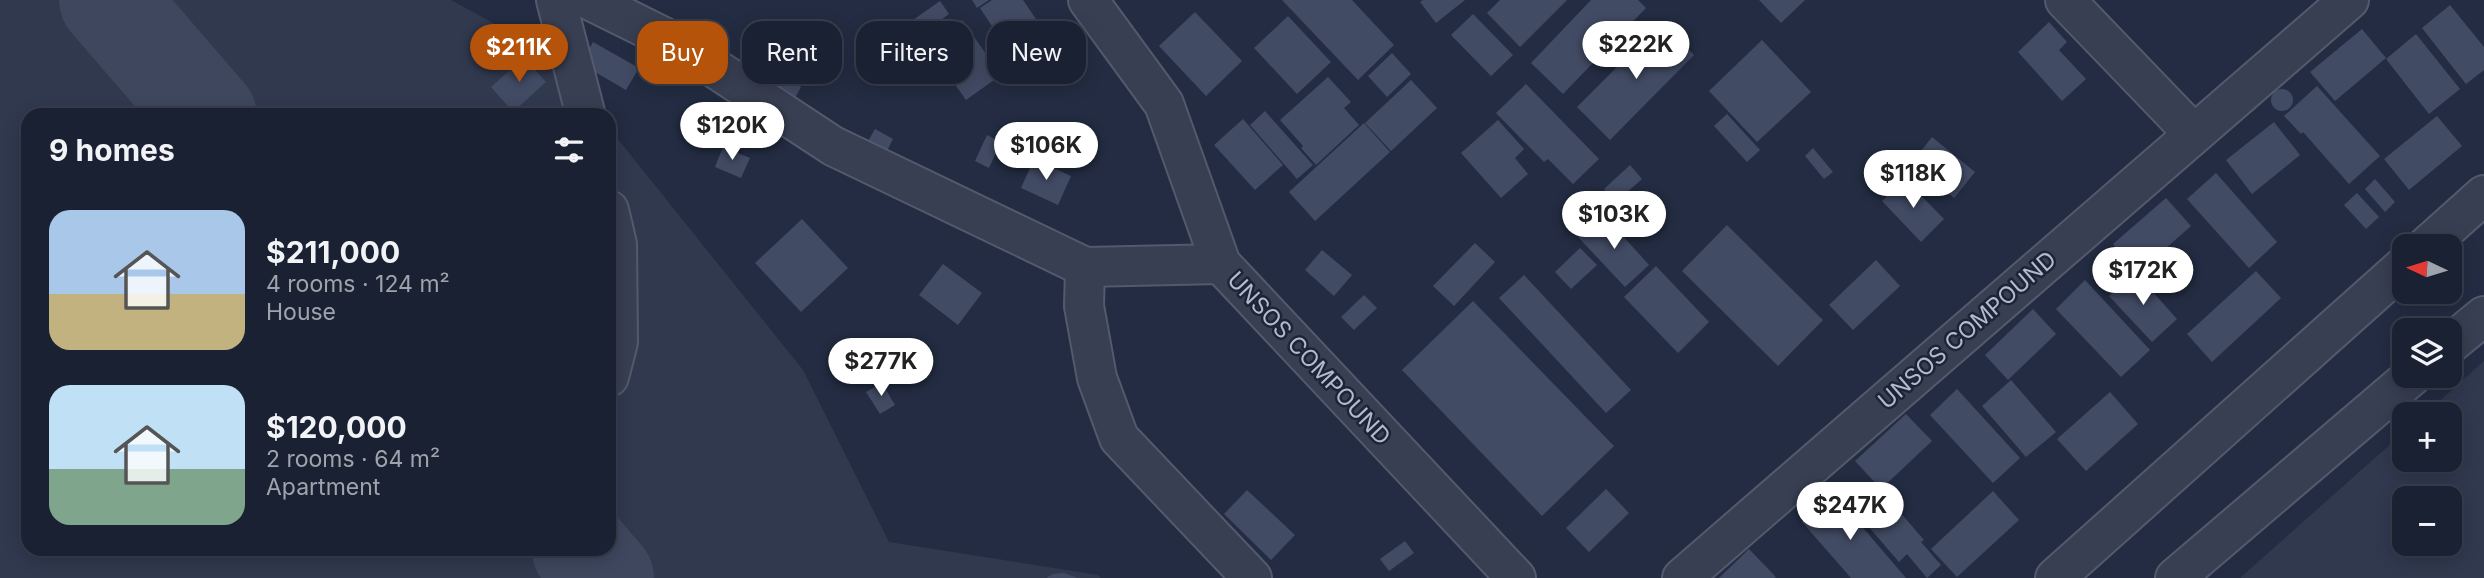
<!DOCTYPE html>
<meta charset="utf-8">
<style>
:root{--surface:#1a2132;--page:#272e3e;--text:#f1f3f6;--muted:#9fa3ac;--line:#383e4d;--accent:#b45309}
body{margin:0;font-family:Inter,sans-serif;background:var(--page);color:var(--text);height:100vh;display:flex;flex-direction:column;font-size:26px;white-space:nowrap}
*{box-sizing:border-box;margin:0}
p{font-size:23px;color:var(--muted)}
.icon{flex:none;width:38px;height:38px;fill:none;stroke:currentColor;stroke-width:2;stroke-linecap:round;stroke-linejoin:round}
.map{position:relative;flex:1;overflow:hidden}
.details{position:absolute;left:21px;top:108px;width:595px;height:448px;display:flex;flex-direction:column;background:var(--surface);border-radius:21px;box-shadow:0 4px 18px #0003,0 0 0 2px var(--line)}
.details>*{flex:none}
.banner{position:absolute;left:637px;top:21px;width:665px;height:63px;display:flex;gap:14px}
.needle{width:46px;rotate:274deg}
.fabs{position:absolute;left:2392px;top:234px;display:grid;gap:14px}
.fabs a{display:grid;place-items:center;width:70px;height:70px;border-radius:14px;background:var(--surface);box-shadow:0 4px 18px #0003,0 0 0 2px var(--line);font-size:35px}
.price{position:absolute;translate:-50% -60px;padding:0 16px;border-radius:24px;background:#fff;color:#222;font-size:23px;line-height:46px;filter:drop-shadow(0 2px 4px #0008)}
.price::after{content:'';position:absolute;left:50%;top:42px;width:21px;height:16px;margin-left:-10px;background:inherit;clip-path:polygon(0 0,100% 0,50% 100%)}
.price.active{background:var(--accent);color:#fff}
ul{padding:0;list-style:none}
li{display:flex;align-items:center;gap:21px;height:175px;padding:0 28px}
li span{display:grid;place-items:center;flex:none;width:196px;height:140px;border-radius:21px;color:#555}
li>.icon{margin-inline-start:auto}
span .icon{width:84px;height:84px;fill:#fffc;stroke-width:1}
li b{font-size:30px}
h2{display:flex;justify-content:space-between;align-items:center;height:84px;padding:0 28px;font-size:30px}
.pill{padding:0 24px;border-radius:21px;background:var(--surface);box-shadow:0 4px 18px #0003,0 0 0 2px var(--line);font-size:24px;line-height:63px}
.pill.active{background:var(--accent);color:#fff}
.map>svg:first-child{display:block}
.airport{fill:#31394f;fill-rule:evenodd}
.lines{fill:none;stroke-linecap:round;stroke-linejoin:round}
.taxiway{stroke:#3e475e;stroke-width:98}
.building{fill:#424b64}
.minor-casing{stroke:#525a6c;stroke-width:42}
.minor{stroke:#383f52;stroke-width:38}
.labels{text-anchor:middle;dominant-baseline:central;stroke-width:5;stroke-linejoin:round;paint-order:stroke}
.street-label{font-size:23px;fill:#b4bacc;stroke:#1c2437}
</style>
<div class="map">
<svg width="2484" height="578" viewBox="0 0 2484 578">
<rect width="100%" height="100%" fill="#232c42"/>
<!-- airport -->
<g class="airport">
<polygon points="0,0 451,0 550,54 599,115 28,116 28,550 609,550 609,128 803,370 889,542 1098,575 1101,578 0,578"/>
<path d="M2484,361V578H2240L2404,432V460H2450V415H2424ZM2404,499H2450V544H2404Z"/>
</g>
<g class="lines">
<!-- taxiway -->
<g class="taxiway">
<polyline points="108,0 208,116"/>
<polyline points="581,550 605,578"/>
</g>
</g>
<!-- building -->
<g class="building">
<polygon points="972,0 989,0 977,8"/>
<polygon points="992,0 1023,0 1051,41 1017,64 980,8"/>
<polygon points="1282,0 1352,0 1394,45 1358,80"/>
<polygon points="1423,0 1465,0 1436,23 1420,2"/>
<polygon points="1500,0 1567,0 1520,47 1487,13"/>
<polygon points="1591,0 1638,0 1646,8 1563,94 1531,63"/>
<polygon points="1759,0 1805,0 1781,23"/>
<polygon points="940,1 949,14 922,34 913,20"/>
<polygon points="2450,5 2484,47 2484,70 2466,84 2422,28"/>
<polygon points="1195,12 1242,61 1206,96 1159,46"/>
<polygon points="1473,14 1513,55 1491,76 1451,35"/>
<polygon points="1288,16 1331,62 1297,94 1254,48"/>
<polygon points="962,20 1001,75 966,100 927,45"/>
<polygon points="1662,22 1694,55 1610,140 1577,107"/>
<polygon points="2049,22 2067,42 2059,50 2086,79 2062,101 2018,52"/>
<polygon points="2362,29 2386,58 2335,101 2310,72"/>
<polygon points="2416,34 2460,89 2429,114 2386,59"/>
<polygon points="1762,40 1811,92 1757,142 1709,91"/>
<polygon points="1055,41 1074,69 1060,79 1041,50"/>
<polygon points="593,42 639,68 626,90 581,64"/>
<polygon points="797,45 839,67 831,83 814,74 809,86 783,73"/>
<polygon points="1392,53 1411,74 1387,97 1368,76"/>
<polygon points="524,57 546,82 513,112 491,87"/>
<polygon points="754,62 801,87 794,100 747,75"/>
<circle cx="877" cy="68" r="5"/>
<circle cx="876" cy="79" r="5"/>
<polygon points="1328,77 1351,102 1344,108 1359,125 1316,165 1301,148 1303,146 1280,120"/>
<polygon points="1411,80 1437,108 1391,151 1365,123"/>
<polygon points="1526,84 1599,159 1573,184 1548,159 1544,162 1496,113"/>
<polygon points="2317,86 2380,156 2349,184 2303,132 2301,134 2284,116"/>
<circle cx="2282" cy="100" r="11"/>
<polygon points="1265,111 1313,165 1297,179 1250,125"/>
<polygon points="1727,114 1760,150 1747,162 1714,126"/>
<polygon points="2437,116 2462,146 2409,190 2384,159"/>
<polygon points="1243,119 1283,165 1255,190 1214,145"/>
<polygon points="1498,120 1524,149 1515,158 1528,174 1501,198 1461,153"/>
<polygon points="2274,122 2300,155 2252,194 2226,160"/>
<polygon points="1364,123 1390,152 1315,221 1289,192"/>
<polygon points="875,129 893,139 886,153 867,143"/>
<polygon points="987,135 1001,142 989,168 975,161"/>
<polygon points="1932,137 1975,172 1954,198 1911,164"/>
<polygon points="723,147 750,158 741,178 715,167"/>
<polygon points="1813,148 1833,172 1824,179 1805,156"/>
<polygon points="1034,159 1071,176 1058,205 1021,188"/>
<polygon points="1630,165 1642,179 1616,202 1604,189"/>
<polygon points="2216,173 2277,242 2249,268 2187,199"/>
<polygon points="1905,179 1944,219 1921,242 1882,201"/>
<polygon points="2375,179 2395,202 2385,212 2365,189"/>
<polygon points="2357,193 2379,217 2366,229 2344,205"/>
<polygon points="2166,198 2191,226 2138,273 2113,244"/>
<polygon points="1603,214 1649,265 1625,287 1578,237"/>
<polygon points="802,219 848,268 801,312 755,263"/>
<polygon points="1727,225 1823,320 1778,366 1682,271"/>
<polygon points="1475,243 1495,262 1454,306 1433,286"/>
<polygon points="1580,248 1597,265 1571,289 1555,272"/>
<polygon points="1322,250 1352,275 1334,296 1305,270"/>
<polygon points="1876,260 1900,286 1853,330 1829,305"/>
<polygon points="943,264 982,293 958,325 919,295"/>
<polygon points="1656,266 1709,322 1678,353 1624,297"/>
<polygon points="2256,271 2281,298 2212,362 2187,334"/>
<polygon points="2135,272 2177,319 2152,342 2109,296"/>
<polygon points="1524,275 1631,390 1606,413 1499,298"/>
<polygon points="2085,280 2150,350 2121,377 2056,309"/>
<polygon points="1364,295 1377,308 1354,330 1341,317"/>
<polygon points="1473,301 1614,446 1542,516 1402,370"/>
<polygon points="2033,309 2056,334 2008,380 1985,355"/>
<polygon points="2011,380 2056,432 2026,457 1982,406"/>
<polygon points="882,383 895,405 880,414 866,392"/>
<polygon points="1957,389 2020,458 1993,483 1930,415"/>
<polygon points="2110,392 2138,424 2086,471 2057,439"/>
<polygon points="1906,414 1932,441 1881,489 1855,461"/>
<polygon points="1606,489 1629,513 1589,552 1566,528"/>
<polygon points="1880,489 1924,540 1921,542 1941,565 1927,578 1907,554 1899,562 1855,511"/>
<polygon points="1247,490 1295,535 1271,560 1224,514"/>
<polygon points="1993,491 2019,520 1957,577 1931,549"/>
<polygon points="1834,494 1906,578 1851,578 1802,522"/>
<polygon points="1405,541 1414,553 1389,571 1380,559"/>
<polygon points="1749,549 1776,577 1774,578 1719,578"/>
<polygon points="1064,573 1078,578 1046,578 1053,574"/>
</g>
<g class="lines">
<!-- minor casing -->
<g class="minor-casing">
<g id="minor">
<polyline points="556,0 586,116"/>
<polyline points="589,0 678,44 833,146 1085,267 1221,264"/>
<polyline points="1088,0 1164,104 1221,264 1516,578"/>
<polyline points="2065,0 2193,133"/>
<polyline points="609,210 617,244 618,342 609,377"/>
<polyline points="2426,247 2484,195"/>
<polyline points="1085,267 1084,306 1097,378 1119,438 1252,578"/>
<polyline points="2450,344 2484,316"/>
<polyline points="1682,578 2349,0"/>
<polyline points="2055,578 2404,266"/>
<polyline points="2175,578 2412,376"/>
</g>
</g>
<!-- minor -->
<use href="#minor" class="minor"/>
</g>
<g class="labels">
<!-- street labels -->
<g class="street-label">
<text transform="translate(1967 330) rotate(-41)">UNSOS COMPOUND</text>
<text transform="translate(1309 358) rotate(47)">UNSOS COMPOUND</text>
</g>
</g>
</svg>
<div class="fabs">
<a><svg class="needle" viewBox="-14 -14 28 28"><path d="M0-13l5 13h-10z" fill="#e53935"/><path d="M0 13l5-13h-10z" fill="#9fa3ac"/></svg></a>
<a><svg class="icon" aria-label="layers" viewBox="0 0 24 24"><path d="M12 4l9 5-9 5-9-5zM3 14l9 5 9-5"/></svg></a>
<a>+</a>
<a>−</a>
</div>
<b class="price" style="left:1636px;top:81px">$222K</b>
<b class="price active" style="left:519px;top:84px">$211K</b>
<b class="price" style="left:732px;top:162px">$120K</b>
<b class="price" style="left:1046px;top:182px">$106K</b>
<b class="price" style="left:1913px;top:210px">$118K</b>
<b class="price" style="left:1614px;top:251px">$103K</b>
<b class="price" style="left:2143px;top:307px">$172K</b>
<b class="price" style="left:881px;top:398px">$277K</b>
<b class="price" style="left:1850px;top:542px">$247K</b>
<div class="banner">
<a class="pill active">Buy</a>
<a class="pill">Rent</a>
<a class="pill">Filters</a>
<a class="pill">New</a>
</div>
<section class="details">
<h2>9 homes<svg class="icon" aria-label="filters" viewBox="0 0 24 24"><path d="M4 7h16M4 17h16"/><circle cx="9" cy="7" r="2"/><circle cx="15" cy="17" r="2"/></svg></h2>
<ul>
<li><span style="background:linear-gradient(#a9c7e8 60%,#c2b280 0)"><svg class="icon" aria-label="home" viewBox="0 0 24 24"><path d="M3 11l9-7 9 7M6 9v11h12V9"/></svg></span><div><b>$211,000</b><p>4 rooms · 124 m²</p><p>House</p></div></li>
<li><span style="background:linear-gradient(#bfe0f5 60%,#7fa58c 0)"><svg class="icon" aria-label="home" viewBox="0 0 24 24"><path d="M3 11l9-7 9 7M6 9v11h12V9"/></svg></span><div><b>$120,000</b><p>2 rooms · 64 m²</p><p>Apartment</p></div></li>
</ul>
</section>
</div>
